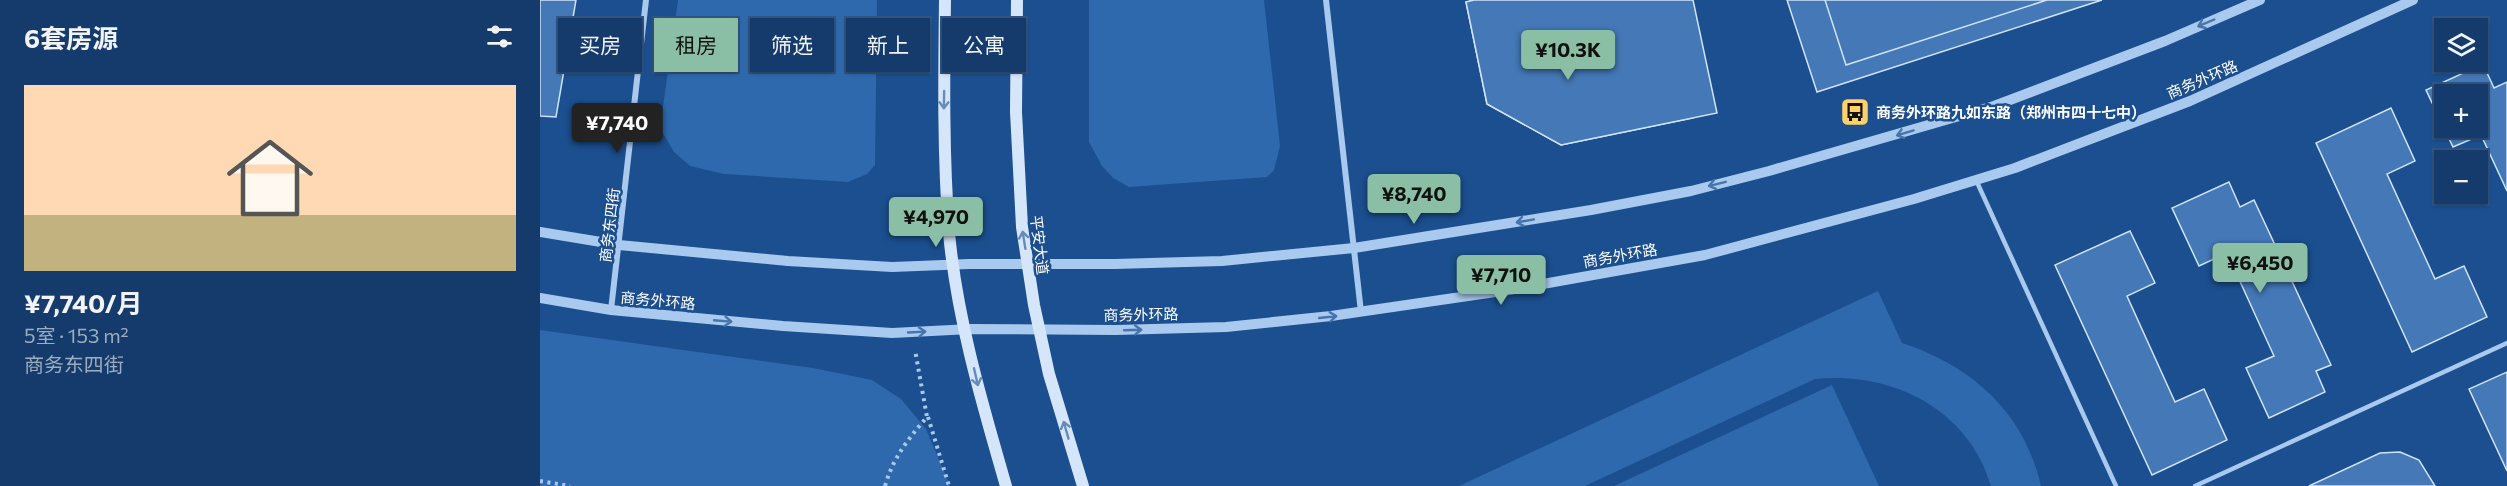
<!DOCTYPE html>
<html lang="zh">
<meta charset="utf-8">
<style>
:root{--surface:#143b6b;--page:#1d4271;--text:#f1f3f6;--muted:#9dadc1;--line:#33557e;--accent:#8abfa5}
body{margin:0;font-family:Commissioner,"Noto Sans SC",sans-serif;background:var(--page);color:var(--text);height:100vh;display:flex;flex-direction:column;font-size:22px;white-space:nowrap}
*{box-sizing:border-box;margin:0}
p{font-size:20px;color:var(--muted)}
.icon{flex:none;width:33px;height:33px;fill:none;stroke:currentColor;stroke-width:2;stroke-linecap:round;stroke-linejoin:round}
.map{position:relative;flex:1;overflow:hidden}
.details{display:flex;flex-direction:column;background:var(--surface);width:540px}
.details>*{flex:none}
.hud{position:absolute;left:18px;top:18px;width:570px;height:54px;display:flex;gap:12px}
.fabs{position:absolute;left:1894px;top:18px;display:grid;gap:12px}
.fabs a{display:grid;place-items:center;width:54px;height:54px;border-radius:0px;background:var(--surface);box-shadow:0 2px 4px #0004,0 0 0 2px var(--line);font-size:30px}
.price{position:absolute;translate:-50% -51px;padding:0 14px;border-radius:6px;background:var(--accent);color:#111;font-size:20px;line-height:39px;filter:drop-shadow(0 2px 3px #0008)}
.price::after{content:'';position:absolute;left:50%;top:36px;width:18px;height:14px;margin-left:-9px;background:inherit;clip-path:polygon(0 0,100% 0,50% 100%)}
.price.current{background:#222;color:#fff}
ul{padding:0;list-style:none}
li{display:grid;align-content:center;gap:12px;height:318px;padding:0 24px}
li span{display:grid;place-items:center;height:186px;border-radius:0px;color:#555}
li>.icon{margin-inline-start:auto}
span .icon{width:108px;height:108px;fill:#fffc;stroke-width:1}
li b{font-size:26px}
h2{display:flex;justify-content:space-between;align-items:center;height:72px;padding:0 24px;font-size:26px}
.pill{padding:0 21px;border-radius:0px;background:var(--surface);box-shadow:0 2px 4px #0004,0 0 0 2px var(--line);font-size:21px;line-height:54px}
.pill.current{background:var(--accent);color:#111}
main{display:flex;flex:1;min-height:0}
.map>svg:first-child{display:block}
.green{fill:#2e69ad}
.building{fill:#4478b7;stroke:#cfe3fa;stroke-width:1.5;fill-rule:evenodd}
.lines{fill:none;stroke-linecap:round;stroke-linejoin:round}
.path{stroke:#a9c9ee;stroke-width:4;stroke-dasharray:3 4.5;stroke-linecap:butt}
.service{stroke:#a9c9ee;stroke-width:4.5}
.minor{stroke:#a9c9ee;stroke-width:6}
.tertiary{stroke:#a9c9ee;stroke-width:10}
.secondary{stroke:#d6e6fa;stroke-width:12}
.oneway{stroke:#4674ac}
.oneway2{stroke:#668bba}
.labels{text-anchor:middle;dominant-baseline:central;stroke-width:5;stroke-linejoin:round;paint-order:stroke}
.street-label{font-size:15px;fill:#fff;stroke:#1b4f8f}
.poi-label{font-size:15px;font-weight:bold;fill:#fff;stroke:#1b4f8f;text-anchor:start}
</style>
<main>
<section class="details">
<h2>6套房源<svg class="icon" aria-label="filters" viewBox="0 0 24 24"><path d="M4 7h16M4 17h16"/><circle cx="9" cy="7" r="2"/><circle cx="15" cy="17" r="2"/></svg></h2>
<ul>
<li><span style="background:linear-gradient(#ffd9b3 70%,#c2b280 0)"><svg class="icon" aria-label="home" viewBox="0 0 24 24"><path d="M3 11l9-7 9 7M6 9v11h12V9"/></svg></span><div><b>¥7,740/月</b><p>5室 · 153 m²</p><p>商务东四街</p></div></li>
</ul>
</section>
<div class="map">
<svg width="1967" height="486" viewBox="0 0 1967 486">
<rect width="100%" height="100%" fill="#1b4f8f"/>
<!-- green -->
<g class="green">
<polygon points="138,0 337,0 335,165 327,174 308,182 184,174 150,166 134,152 120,128"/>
<polygon points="549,0 724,0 740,146 734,170 727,177 589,187 573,178 562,166 549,142"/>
<path d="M1338,291L1362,343C1432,366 1484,412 1501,486H1451C1428,408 1351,371 1275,379L1045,486H919Z"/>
<polygon points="0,330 273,368 332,380 361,399 386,429 410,486 0,486"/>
<polygon points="1292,385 1339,486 1074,486"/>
</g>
<!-- building -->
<g class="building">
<polygon points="0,0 36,0 16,117 0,116"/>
<polygon points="934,0 995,0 1012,81 1140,54 1153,118 1021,145 947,104 926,2"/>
<polygon points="934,0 1153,0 1177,113 1021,145 947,104 926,2"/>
<polygon points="1247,0 1562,0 1277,92"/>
<polygon points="1285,0 1507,0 1306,65"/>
<path d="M1943,64L1954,88L1967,82V191L1941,135L1913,147L1886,90ZM1905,94H1938V128H1905Z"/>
<polygon points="1851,108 1875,161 1847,174 1895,279 1924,266 1947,317 1872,352 1776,143"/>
<polygon points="1689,182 1700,207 1714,200 1791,365 1776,371 1785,392 1729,418 1706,368 1734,356 1687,253 1659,266 1632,208"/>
<polygon points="1590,231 1615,283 1587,296 1635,402 1664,389 1687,440 1612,475 1515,265"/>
<polygon points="1967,372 1967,471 1929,389"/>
<polygon points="1860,452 1879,460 1895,486 1769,486 1840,453"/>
</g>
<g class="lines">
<!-- path -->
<g class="path">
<polyline points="388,417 409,486"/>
<polyline points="0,481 30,486"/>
<path d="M345,486C353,458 368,439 387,417L375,350"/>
</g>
<!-- service -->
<g class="service">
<polyline points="1436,180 1576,486"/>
<polyline points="1655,486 1967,343"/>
</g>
<!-- minor -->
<g class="minor">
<polyline points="786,0 821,312"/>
<polyline points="71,310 106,0"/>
</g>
<!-- tertiary -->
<g class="tertiary">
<polyline points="0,232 79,245 248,261 352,267 429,264 575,264 682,261 814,248 1051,210 1151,191 1229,171 1454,106 1625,41 1720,0"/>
<polyline points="0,298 71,310 243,326 352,333 431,329 576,330 686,327 791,316 969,290 1165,255 1374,199 1475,168 1650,101 1873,0"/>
</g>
<!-- secondary -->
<g class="secondary">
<path d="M405,0C404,77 403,155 409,233C417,319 442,403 466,486"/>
<polyline points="477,0 476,112 482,227 494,305 509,374 543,486"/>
</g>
</g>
<!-- one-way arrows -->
<defs><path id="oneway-shaft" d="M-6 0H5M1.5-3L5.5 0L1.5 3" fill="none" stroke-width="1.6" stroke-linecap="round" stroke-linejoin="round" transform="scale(1.5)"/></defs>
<g class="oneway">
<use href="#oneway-shaft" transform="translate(1666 23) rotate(157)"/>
<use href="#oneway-shaft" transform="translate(1365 133) rotate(163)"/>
<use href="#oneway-shaft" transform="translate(1177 184) rotate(166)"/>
<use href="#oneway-shaft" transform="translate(985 221) rotate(170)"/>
<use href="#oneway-shaft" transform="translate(788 317) rotate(-6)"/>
<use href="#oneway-shaft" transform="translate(183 321) rotate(5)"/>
<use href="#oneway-shaft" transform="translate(593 330) rotate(-2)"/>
<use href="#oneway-shaft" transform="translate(377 332) rotate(-3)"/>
</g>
<g class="oneway2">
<use href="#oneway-shaft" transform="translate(404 100) rotate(91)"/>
<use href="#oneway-shaft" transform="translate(484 240) rotate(-99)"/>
<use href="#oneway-shaft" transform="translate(436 377) rotate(77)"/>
<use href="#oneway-shaft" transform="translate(526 430) rotate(-106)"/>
</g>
<!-- icons -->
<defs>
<g id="bus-square" transform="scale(1.5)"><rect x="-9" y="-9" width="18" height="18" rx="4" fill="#ffd166" stroke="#1b4f8f"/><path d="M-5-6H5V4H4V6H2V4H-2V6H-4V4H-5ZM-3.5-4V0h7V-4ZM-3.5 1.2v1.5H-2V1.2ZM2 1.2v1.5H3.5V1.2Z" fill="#111"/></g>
</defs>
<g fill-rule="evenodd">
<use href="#bus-square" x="1315" y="112"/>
</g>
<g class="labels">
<!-- street labels -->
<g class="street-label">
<text transform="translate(1662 79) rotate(-23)">商务外环路</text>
<text transform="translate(69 225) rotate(-83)">商务东四街</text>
<text transform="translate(500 245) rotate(83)">平安大道</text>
<text transform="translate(1080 255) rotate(-10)">商务外环路</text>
<text transform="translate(118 300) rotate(5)">商务外环路</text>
<text transform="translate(601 314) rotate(-1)">商务外环路</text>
</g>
<!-- poi labels -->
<g class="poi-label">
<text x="1336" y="112">商务外环路九如东路（郑州市四十七中）</text>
</g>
</g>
</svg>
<div class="fabs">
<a><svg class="icon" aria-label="layers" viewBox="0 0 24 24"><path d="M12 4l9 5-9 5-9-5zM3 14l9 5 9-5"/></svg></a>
<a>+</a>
<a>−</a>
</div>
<b class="price" style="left:1028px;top:81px">¥10.3K</b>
<b class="price current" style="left:77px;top:154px">¥7,740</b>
<b class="price" style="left:874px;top:225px">¥8,740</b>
<b class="price" style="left:396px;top:248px">¥4,970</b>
<b class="price" style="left:1720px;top:294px">¥6,450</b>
<b class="price" style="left:961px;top:306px">¥7,710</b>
<div class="hud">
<a class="pill">买房</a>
<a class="pill current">租房</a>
<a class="pill">筛选</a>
<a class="pill">新上</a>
<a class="pill">公寓</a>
</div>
</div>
</main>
